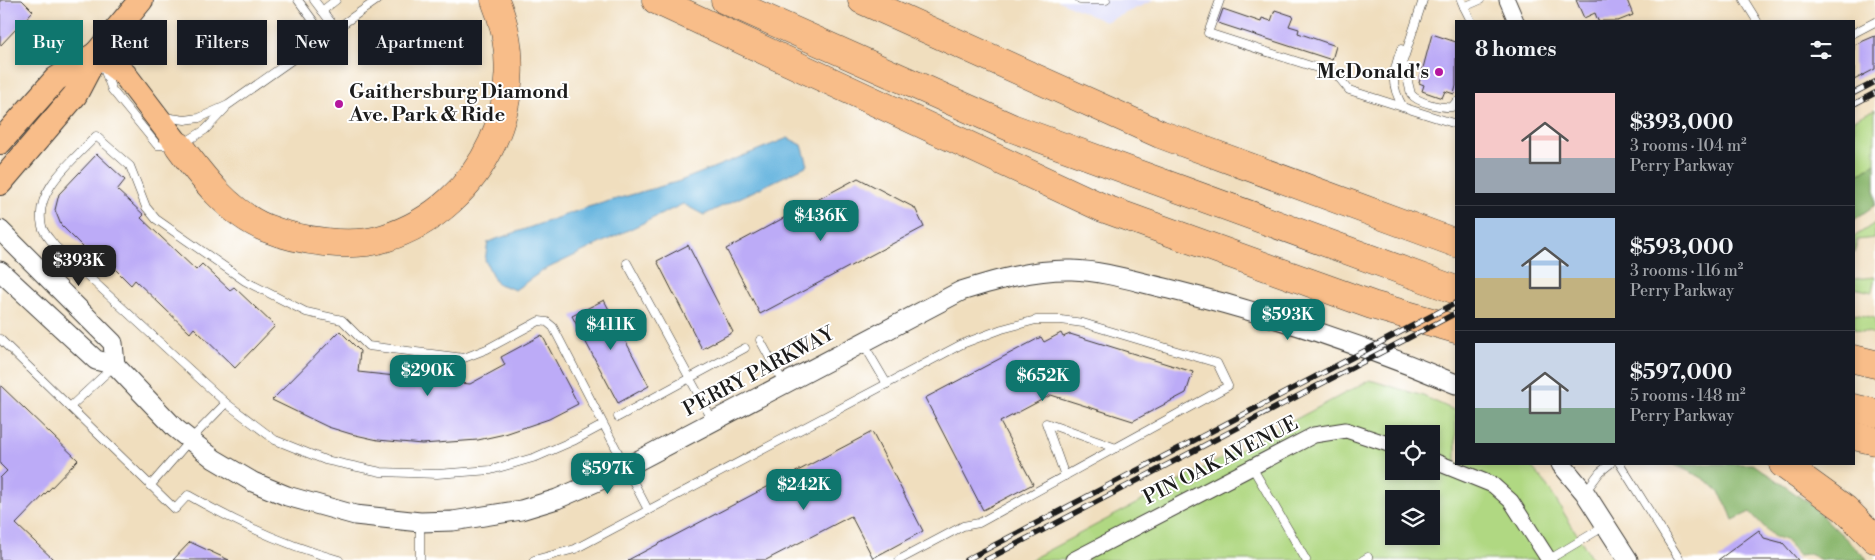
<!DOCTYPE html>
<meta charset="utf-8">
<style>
:root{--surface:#171b24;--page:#242831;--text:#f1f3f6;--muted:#9ea1a6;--line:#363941;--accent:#0f766e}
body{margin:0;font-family:"Libre Bodoni",serif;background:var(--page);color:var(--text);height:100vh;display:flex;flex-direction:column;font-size:19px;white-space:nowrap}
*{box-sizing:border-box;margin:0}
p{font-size:16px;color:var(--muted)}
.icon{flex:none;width:28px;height:28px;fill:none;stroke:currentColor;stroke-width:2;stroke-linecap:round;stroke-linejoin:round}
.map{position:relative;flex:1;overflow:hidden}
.details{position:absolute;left:1455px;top:20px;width:400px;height:445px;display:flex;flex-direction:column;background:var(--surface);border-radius:0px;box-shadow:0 2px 8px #0003}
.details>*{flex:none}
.top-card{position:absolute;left:15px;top:20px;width:475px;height:45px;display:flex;gap:10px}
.buttons{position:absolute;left:1385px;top:425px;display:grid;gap:10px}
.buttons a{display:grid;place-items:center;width:55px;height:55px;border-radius:0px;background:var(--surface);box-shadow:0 2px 8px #0003;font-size:25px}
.price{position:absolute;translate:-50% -42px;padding:0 11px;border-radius:10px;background:var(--accent);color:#fff;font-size:16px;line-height:32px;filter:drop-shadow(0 1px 2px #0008)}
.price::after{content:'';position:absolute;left:50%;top:30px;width:15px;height:11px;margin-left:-8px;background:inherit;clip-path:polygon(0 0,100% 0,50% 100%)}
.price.selected{background:#222;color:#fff}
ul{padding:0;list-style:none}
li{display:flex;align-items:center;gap:15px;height:125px;padding:0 20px}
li+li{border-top:1px solid var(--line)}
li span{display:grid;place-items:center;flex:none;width:140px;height:100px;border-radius:0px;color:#555}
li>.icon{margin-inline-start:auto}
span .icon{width:60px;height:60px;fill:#fffc;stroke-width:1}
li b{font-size:21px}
h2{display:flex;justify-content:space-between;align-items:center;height:60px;padding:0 20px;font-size:21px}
.pill{padding:0 18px;border-radius:0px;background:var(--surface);box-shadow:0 2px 8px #0003;font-size:18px;line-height:45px}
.pill.selected{background:var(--accent);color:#fff}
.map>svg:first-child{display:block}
.built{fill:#d7d7f8}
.green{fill:#b0d882;stroke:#667a4f;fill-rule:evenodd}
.forest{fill:#8cb870;stroke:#546a46}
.water{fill:#64b3de;stroke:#40687d}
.building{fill:#bcabf7}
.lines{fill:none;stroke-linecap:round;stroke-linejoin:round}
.service-casing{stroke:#3c3934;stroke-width:9}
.minor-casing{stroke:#3c3934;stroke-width:17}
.tertiary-casing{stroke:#3c3934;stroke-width:21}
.primary-casing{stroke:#3c3934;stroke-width:26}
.motorway-casing{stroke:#3c3934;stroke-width:29}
.service{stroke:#fff;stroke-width:8}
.minor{stroke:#fff;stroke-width:15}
.tertiary{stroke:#fff;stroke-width:19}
.primary{stroke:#f8bd89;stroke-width:24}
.motorway{stroke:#f8bd89;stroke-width:28}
.rail-casing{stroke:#1c1c1c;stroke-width:5.5}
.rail{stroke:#fff;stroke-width:4;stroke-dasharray:11;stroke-linecap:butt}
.poi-dot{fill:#b5179e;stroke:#fff;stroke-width:2}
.labels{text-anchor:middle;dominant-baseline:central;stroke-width:4;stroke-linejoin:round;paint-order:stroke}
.poi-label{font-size:20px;font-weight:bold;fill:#1c1c1c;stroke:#fff;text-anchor:end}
.street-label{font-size:20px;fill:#1c1c1c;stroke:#fff}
</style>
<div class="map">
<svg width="1875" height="560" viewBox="0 0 1875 560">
<rect width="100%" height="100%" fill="#fff"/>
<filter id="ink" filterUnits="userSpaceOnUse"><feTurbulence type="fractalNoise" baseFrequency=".02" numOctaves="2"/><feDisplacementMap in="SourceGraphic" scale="10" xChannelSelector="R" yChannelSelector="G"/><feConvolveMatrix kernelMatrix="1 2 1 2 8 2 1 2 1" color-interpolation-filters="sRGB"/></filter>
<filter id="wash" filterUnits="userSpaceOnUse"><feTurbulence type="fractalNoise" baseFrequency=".0096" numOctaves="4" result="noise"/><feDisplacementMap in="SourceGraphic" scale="20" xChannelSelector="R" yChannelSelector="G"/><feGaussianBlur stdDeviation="1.12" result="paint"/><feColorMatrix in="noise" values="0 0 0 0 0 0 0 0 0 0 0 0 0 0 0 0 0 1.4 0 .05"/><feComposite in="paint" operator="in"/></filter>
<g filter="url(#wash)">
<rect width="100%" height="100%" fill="#f0debe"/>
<!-- built -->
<polygon class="built" points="1057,0 1155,0 1105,22"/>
<!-- green -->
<g class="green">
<polygon points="1875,109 1875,163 1854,178 1854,120"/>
<polygon points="1875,223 1875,238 1857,240 1856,251 1854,252 1854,237"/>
<polygon points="1875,277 1872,292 1854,288 1854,279"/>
<polygon points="1854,314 1875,318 1875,334 1854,329"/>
<path d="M1370,380L1423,396L1456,411V464H1529L1544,481L1593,560H1030ZM1394,434H1431V471H1394ZM1394,499H1431V536H1394Z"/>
</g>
<!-- forest -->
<g class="forest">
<polygon points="1875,163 1875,205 1854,220 1854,178"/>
<path d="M1672,464H1753L1810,504L1868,560H1821L1809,554L1798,555L1784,539L1774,537L1750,512L1733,520C1720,484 1706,478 1672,464Z"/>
</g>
<!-- water -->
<polygon class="water" points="788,138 802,145 808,165 704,215 683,204 542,271 515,290 496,283 485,260 488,242 588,207 680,181"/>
<g id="blocks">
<!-- building -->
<g class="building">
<polygon points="0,0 22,0 33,11 0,46"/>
<polygon points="1576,0 1627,0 1633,15 1618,21 1598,21 1595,13 1584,18"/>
<polygon points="1223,9 1261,22 1262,18 1271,21 1275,10 1293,16 1289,26 1299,29 1298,33 1336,46 1332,60 1218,23"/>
<polygon points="1432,34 1456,42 1456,86 1454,94 1445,91 1442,98 1422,91 1424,85 1419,83"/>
<polygon points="1875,36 1875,69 1854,80 1854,45"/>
<polygon points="97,154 125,180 117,190 144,215 141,218 196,270 202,264 230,290 234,287 275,326 235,368 194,328 190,333 135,280 131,285 104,258 99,263 61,225 55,210 59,194"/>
<polygon points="858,178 915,208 924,227 760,314 726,249"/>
<polygon points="688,245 733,332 702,349 657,261"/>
<polygon points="604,300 649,386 618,403 572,316"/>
<polygon points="340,331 360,351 358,372 470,384 505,365 501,357 542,335 578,404 549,419 505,434 478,440 422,444 378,440 351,434 328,427 272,400"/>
<polygon points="1061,333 1063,337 1070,334 1193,372 1186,393 1133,421 1051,395 1000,422 1033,484 983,510 925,398 1041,337 1044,342"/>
<polygon points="0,385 78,460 16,524 54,560 0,560 0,478 7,471 0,464"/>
<polygon points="872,432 923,531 873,558 851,516 766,560 628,560"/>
<polygon points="1759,530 1764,538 1783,543 1798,560 1718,560"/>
<polygon points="190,542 229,560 173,560"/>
</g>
</g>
</g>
<g filter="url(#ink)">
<use href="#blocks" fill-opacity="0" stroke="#3c3934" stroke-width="1"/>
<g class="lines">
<!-- service casing -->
<g class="service-casing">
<g id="service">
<polyline points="298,0 325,37"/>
<polyline points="314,0 336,29"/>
<polyline points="1080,0 1106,0"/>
<polyline points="1220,0 1208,33 1336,74 1349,90 1456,124"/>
<path d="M1423,0L1403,61L1411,94C1418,103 1441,108 1452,107L1456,102"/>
<polyline points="1461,0 1464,7 1480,0"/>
<polyline points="1744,0 1757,21"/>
<polyline points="1464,7 1471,21"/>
<polyline points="322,11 336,0"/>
<polyline points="1854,33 1875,22"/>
<path d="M1401,49C1392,74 1390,84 1403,107"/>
<polyline points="103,66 112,90 157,145 179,146 205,130 225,109"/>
<polyline points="164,117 185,120 199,118 228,105 377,0"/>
<polyline points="627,263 713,421"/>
<path d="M0,339L175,509L188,495C235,522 287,546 339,560"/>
<polyline points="760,340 784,384"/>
<polyline points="863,343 887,384"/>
<polyline points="70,407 114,366"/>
<polyline points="618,417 745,348"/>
<path d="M603,425L575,440L536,457L491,470L437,474L381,472L325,460L275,440L226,403L55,246C51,240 43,233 42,226C33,190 74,160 96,136L130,166L146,207L156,219L245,281L306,312L342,320L368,346L464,358L487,349L539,321L547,322L553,327L648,510"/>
<polyline points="1620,464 1680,560"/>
<polyline points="1252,467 1306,560"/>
<polyline points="1065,476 1046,423 1116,448"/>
<polyline points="150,486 190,440 226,403"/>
<polyline points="1585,492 1600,472 1610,464"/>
<polyline points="420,560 420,522"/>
<polyline points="534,560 575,549 962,344 1002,329 1036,320 1061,320 1083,323 1217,363 1228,386 979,523 963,526 899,560"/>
<polyline points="1363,560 1368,557 1369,560"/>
<polyline points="1548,560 1605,526"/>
</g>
</g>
<!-- minor casing -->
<g class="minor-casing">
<g id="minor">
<polyline points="1507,0 1516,21"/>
<polyline points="1431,460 1493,485 1511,501 1549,560"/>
<polyline points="1073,560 1314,435 1346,430 1394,446"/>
</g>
</g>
<!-- tertiary casing -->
<g class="tertiary-casing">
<g id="tertiary">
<polyline points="0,230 113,343 115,365"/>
<path d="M0,271L96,360L115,365L175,428L214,459L253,482L287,496L355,515L420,522L453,521L521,510L557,499L605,478L961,291C997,280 1033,269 1072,270C1105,271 1137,282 1169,289C1267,313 1363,345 1456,384"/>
<polyline points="1561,464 1585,493 1628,560"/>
</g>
</g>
<!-- primary casing -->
<g class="primary-casing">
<g id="primary">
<polyline points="97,53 125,75 179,146"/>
<polyline points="0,142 56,79 96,54"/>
<polyline points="0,183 75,95 97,53 141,0"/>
</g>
</g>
<!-- motorway casing -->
<g class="motorway-casing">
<g id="motorway">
<polyline points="656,0 1103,208 1372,305 1456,329"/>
<polyline points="725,0 1012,128 1456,290"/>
<polyline points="862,0 1160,134 1456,243"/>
<path d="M179,146C202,177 229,213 266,228C298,241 352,249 385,238C484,207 535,95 495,0"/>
<polyline points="1854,359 1875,364"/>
<polyline points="1854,408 1875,413"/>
<polyline points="1854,436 1875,441"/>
<polyline points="1783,464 1845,509 1875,539"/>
</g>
</g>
<!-- service -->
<use href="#service" class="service"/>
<!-- minor -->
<use href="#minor" class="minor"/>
<!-- tertiary -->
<use href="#tertiary" class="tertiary"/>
<!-- primary -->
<use href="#primary" class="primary"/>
<!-- motorway -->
<use href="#motorway" class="motorway"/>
<!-- rail casing -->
<g class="rail-casing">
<g id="rail">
<polyline points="1854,93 1875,82"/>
<polyline points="1854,104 1875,93"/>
<polyline points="966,560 1456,303"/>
<polyline points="986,560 1456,313"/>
</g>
</g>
<!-- rail -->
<use href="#rail" class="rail"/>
</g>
</g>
<!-- markers -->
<g class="poi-dot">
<circle cx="1439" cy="72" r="5"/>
<circle cx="339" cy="104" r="5"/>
</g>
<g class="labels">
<!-- poi labels -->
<g class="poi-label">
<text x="1429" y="72">McDonald's</text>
<text x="349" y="92" text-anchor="start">Gaithersburg Diamond<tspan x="349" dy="23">Ave. Park &amp; Ride</tspan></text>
</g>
<!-- street labels -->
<g class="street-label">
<text transform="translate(759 372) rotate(-28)">PERRY PARKWAY</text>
<text transform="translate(1221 461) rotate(-27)">PIN OAK AVENUE</text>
</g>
</g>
</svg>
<div class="buttons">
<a><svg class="icon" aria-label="locate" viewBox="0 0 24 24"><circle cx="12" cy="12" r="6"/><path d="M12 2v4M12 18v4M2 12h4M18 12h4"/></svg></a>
<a><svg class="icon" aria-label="layers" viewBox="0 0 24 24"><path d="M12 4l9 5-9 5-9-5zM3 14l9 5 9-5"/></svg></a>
</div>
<b class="price" style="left:821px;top:242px">$436K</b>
<b class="price selected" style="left:79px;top:287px">$393K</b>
<b class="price" style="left:1288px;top:341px">$593K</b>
<b class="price" style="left:611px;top:351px">$411K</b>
<b class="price" style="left:428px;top:397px">$290K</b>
<b class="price" style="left:1043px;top:402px">$652K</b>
<b class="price" style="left:608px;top:495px">$597K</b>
<b class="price" style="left:804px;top:511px">$242K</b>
<div class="top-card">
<a class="pill selected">Buy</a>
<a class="pill">Rent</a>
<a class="pill">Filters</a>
<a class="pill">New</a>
<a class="pill">Apartment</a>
</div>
<section class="details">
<h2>8 homes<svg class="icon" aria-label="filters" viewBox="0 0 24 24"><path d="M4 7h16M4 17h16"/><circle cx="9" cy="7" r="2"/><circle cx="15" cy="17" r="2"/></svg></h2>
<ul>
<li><span style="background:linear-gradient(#f6c9c9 65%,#9aa5b1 0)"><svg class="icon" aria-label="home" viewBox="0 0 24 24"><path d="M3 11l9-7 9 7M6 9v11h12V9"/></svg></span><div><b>$393,000</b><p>3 rooms · 104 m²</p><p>Perry Parkway</p></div></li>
<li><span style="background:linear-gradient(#a9c7e8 60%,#c2b280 0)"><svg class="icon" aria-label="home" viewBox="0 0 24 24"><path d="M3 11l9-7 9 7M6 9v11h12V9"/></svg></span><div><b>$593,000</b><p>3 rooms · 116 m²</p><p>Perry Parkway</p></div></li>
<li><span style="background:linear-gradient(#c9d6e8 65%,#7fa58c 0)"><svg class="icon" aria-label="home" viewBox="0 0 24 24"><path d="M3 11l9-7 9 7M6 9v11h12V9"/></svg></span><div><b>$597,000</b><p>5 rooms · 148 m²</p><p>Perry Parkway</p></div></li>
</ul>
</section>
</div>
